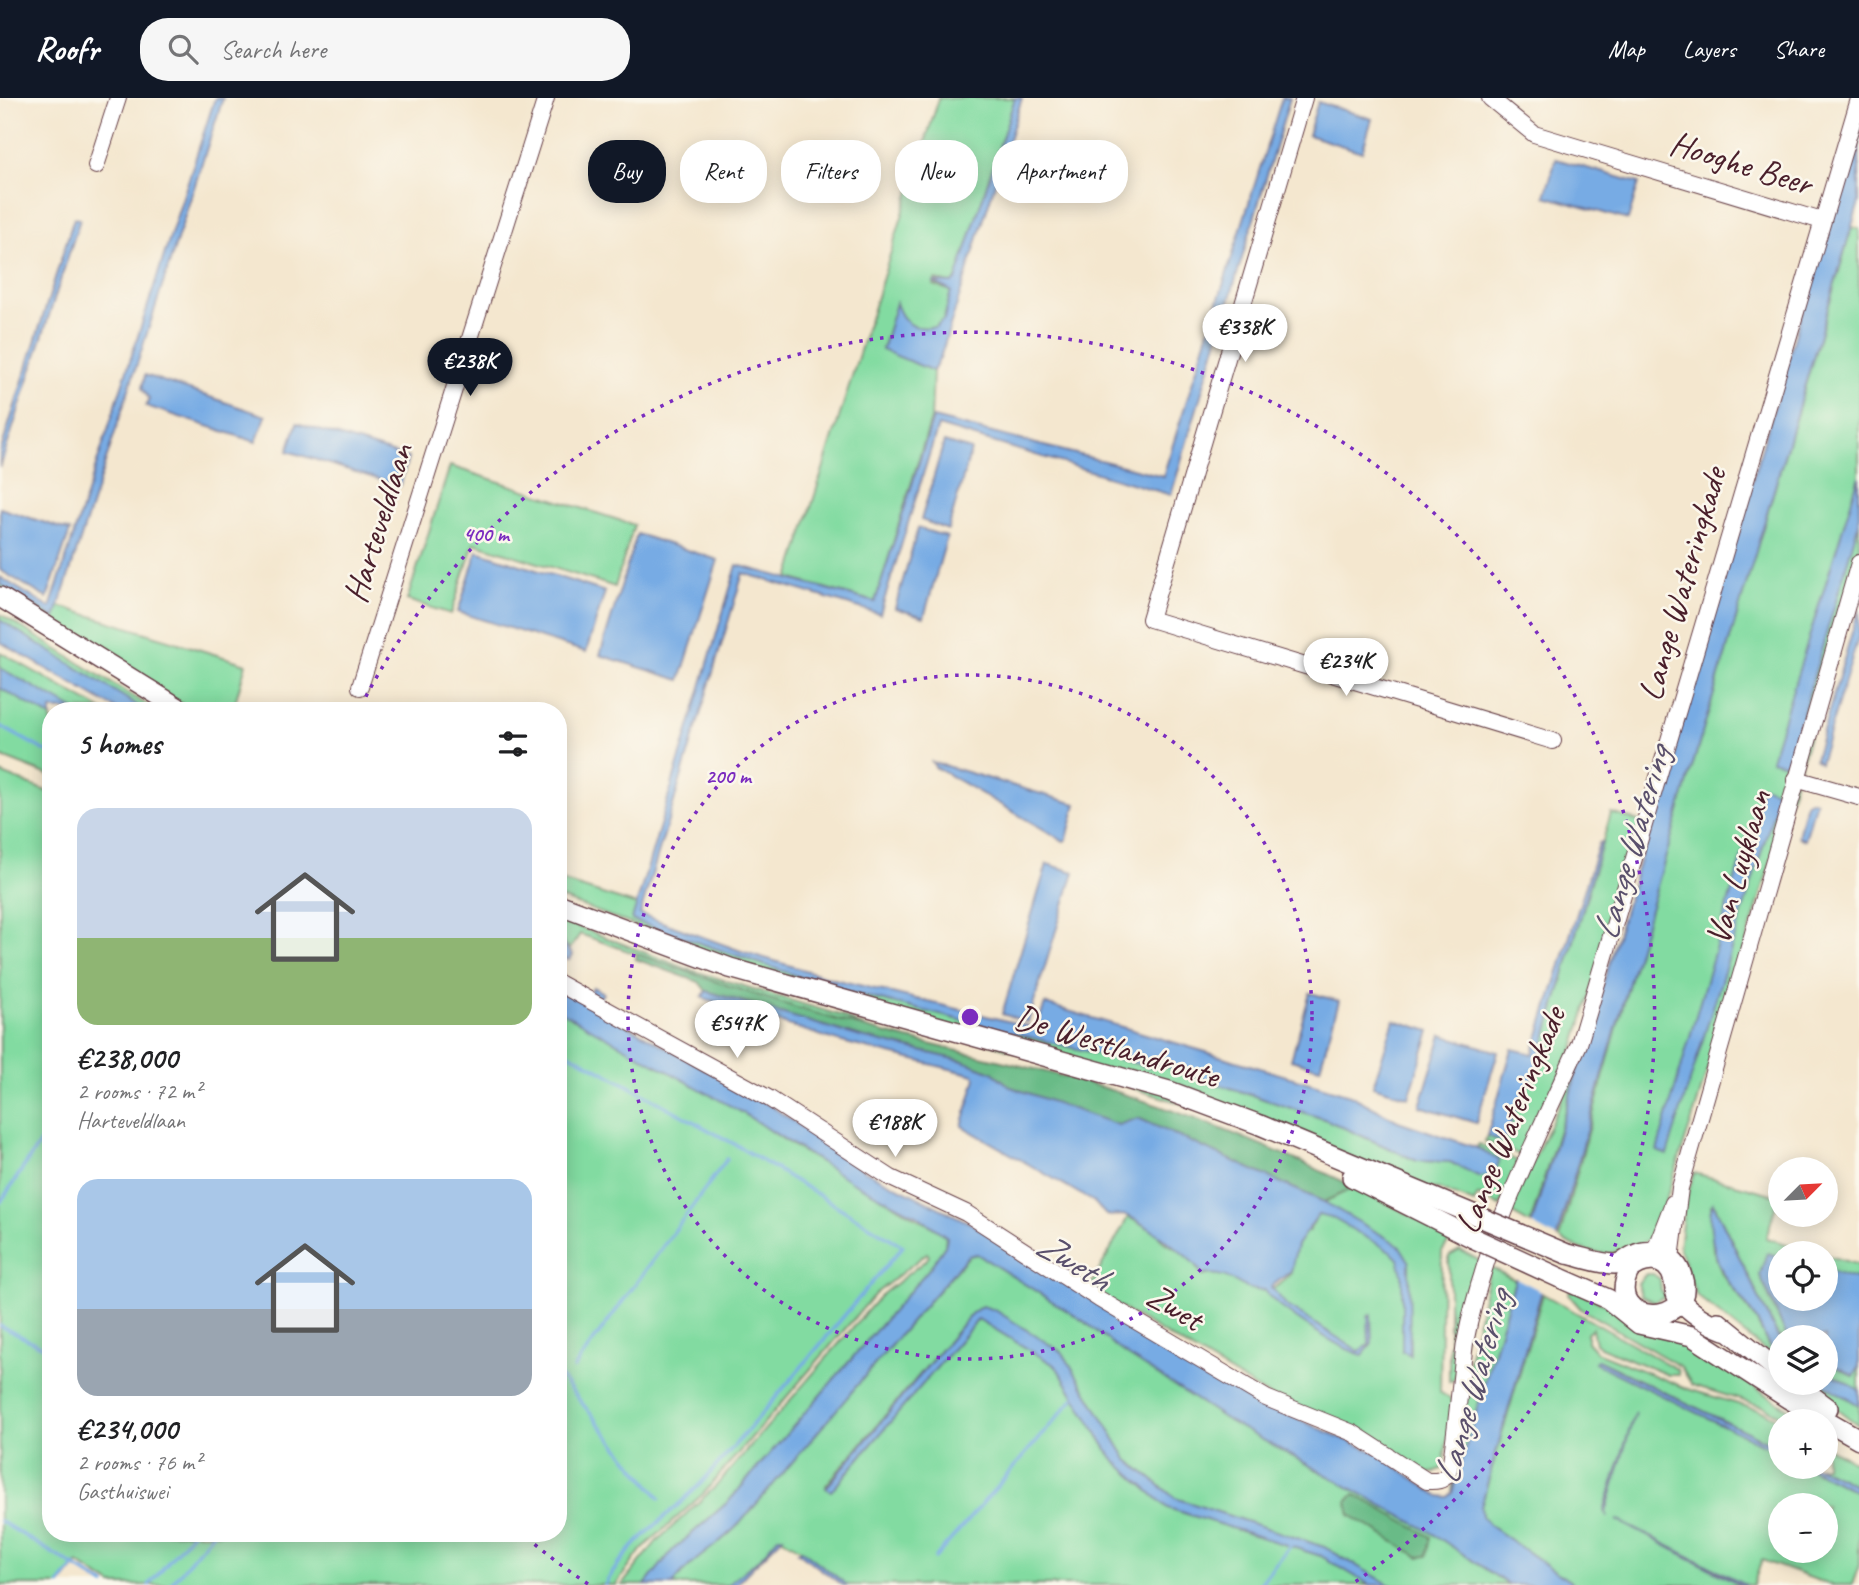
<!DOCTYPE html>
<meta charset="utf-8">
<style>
:root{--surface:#fff;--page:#f6f6f6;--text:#202124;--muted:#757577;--accent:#111827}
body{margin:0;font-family:Caveat,sans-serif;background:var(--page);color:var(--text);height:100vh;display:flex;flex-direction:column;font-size:26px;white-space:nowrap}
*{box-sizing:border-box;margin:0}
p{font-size:23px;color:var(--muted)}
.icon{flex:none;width:38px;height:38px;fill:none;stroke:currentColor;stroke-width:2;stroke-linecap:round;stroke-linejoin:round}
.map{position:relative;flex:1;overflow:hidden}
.details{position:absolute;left:42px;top:604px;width:525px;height:840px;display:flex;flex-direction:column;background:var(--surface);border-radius:28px;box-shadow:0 4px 18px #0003}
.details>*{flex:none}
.banner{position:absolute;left:588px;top:42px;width:665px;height:63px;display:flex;gap:14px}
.needle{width:46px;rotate:66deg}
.controls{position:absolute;left:1768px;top:1059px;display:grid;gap:14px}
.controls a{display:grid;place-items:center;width:70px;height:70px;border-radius:50%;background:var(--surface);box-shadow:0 4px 18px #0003;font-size:35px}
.price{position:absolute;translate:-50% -60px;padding:0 16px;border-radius:24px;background:#fff;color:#222;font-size:23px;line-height:46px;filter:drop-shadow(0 2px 4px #0008)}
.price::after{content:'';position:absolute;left:50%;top:42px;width:21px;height:16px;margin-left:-10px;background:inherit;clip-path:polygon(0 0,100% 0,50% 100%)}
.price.current{background:var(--accent);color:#fff}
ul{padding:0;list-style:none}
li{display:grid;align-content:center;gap:14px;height:371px;padding:0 35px}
li span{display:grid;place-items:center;height:217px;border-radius:21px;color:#555}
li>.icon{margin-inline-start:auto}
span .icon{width:126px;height:126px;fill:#fffc;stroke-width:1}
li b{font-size:30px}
h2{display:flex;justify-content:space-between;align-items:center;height:84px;padding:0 35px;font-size:30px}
.tag{padding:0 24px;border-radius:28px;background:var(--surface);box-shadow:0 4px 18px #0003;font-size:24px;line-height:63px}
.tag.current{background:var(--accent);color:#fff}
header{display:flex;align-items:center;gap:42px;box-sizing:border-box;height:98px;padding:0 35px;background:var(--accent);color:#fff}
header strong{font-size:33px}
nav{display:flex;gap:38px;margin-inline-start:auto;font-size:24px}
.search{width:490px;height:63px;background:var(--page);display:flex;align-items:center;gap:18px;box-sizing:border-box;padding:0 24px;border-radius:28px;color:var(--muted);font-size:26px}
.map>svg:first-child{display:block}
.green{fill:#82dba1;stroke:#667d66;stroke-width:2;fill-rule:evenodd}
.forest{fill:#69bb87;stroke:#5a6d59;stroke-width:2}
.water{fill:#77abe4;stroke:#606588;stroke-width:2}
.pier{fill:#f4e7cf}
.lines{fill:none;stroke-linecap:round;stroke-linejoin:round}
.stream{stroke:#77abe4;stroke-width:3.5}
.minor-casing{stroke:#643d44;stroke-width:18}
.major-casing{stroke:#643d44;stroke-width:22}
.minor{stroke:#fff;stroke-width:16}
.major{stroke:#fff;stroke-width:19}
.major-bridge-casing{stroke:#643d44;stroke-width:22;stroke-linecap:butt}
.major-bridge{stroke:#fff;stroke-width:19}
.ring{fill:none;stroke:#7b2cbf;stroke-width:3.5;stroke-dasharray:3.5 7}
.labels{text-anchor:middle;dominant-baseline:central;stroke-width:5;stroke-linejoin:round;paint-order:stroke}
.street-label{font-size:35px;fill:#4a1f2b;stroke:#fbf7ec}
.water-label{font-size:37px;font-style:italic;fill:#5a506c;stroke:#fbf7ec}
.centre{fill:#7b2cbf;stroke:#fbf7ec;stroke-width:3.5}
.ring-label{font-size:21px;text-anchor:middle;font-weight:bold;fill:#7b2cbf;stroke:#fbf7ec;stroke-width:5;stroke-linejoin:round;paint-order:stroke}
</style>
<header>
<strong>Roofr</strong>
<div class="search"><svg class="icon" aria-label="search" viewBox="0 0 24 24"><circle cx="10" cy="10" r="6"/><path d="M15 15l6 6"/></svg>Search here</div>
<nav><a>Map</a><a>Layers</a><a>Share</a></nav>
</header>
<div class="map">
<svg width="1859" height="1487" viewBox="0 0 1859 1487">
<rect width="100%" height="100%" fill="#fbf7ec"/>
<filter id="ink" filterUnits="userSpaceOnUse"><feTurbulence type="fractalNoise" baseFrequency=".0143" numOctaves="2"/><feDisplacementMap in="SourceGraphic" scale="14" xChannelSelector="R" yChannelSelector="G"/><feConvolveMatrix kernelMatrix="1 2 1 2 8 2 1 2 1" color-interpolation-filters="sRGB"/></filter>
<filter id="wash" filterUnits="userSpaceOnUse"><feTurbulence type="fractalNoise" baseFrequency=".00686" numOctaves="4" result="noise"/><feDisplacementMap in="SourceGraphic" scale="28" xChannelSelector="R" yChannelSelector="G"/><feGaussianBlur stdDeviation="1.57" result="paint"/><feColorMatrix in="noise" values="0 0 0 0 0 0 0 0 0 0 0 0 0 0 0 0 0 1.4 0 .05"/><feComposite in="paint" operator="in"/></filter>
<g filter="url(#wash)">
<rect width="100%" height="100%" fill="#f4e7cf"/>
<!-- green -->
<g class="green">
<path d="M939,0H1015L956,182L952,185L935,182L934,187L951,193L944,221L935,229C913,232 904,226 896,207L882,251L933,273L931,321L875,504L789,480Z"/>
<path d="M1852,129L1859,131V474L1694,1016L1656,1132C1651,1142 1643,1145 1634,1149C1605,1161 1586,1155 1559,1141L1639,849Z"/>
<polygon points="450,368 634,427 615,489 474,445 451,516 407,502"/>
<polygon points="0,486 54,520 59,508 246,566 233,612 192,612 0,494"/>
<polygon points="0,516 155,612 145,612 137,608 0,522"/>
<polygon points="0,554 102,612 75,612 0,570"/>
<polygon points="0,590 51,619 51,678 0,658"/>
<polygon points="0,675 51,695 51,1435 558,1435 558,912 743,1015 801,1053 946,1137 945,1148 929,1171 729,1403 673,1452 645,1487 622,1487 657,1443 716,1388 880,1198 927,1161 929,1158 927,1155 875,1196 704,1395 642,1451 616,1487 112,1487 78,1465 60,1487 0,1487"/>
<polygon points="1611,715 1641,724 1575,947 1523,1058 1484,1043 1487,1038 1504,1044 1523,996 1536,974"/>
<polygon points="558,782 637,807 632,822 836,891 1150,969 1161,967 1327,1022 1417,1063 1450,1064 1480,1079 1499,1062 1477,1049 1479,1046 1518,1063 1500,1108 1478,1097 1474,1105 1439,1091 1424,1090 1331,1052 757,873 558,799"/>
<polygon points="558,821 687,871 842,918 866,930 750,896 580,836 570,851 558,839"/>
<polygon points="1581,960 1530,1126 1509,1114"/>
<polygon points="1694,1075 1779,1098 1766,1140 1817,1155 1780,1155 1780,1159 1767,1156 1760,1177 1787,1239 1780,1239 1780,1243 1715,1108 1711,1107 1713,1152 1722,1176 1756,1222 1771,1253 1780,1259 1780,1265 1696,1197 1679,1151 1684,1110"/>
<path d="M1355,1089L1460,1142L1448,1145L1442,1154L1440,1294L1453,1303L1443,1370L1430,1376L1273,1300L1089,1191L1128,1119L1155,1133L1164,1144L1188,1157L1203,1178C1235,1166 1259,1219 1291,1174L1293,1155L1305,1132L1309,1133L1324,1104Z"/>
<polygon points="1460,1152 1482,1164 1454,1282 1449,1284 1449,1158"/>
<path d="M977,1156L1085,1224L1124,1255L1230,1324L1429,1433L1509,1487H1390L1324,1449L1175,1400L1127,1361L1063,1255L982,1208L971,1216L826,1387V1390L835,1389L978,1221L1056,1268L1113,1361L1168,1410L1321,1458L1370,1487H847L802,1452L779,1439L760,1460L727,1487H673C689,1462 719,1448 739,1426C817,1337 890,1245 969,1158Z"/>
<polygon points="1825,1157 1859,1167 1859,1182 1825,1172"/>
<polygon points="1490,1169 1515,1182 1452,1395 1461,1298"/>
<polygon points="1646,1176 1653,1176 1660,1181 1661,1193 1666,1198 1654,1204 1641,1198 1638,1185"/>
<polygon points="1571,1191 1673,1235 1807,1323 1790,1323 1764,1309 1692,1287 1681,1269 1581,1211 1568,1196"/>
<path d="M1543,1196L1678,1272L1679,1277H1668L1600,1249L1595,1245L1592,1230L1587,1235V1244L1596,1254L1691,1292L1765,1314L1781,1323L1780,1350L1598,1262L1596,1265L1780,1355V1368L1807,1369L1859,1395V1467L1852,1487H1830L1762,1462L1753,1487H1575L1490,1428L1482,1418L1481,1408ZM1780,1407H1825V1452H1780Z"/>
<polygon points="1825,1262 1853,1278 1859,1268 1859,1292 1825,1272"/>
<polygon points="1804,1285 1822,1285 1859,1307 1859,1328"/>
<polygon points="1825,1348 1859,1366 1859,1389 1818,1369 1825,1368"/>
</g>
<!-- forest -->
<g class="forest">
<path d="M637,856C712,883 787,908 863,929C936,950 1011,963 1084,984C1177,1011 1267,1047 1355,1089L1324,1104L1138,1020L1118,1028L1011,989L992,974L963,963L861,939L706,893L699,884L635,861Z"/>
<polygon points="1354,1396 1431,1439 1427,1458 1419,1459 1350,1417 1347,1404"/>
</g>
<!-- water -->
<g class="water">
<polygon points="215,0 223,0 55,520 0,486 0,479 50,510"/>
<path d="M1015,0H1022L940,260L933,273L882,252L896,205C903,226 913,232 935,229L944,221L951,193L933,184L952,185L956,182Z"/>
<polygon points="1282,0 1290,0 1171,397 938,328 880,516 743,475 640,816 741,853 834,881 1036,930 1045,906 1350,997 1398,1023 1477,1050 1499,1062 1495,1076 1480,1079 1450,1064 1417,1063 1327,1022 1161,967 1150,969 836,891 632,822 737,467 875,504 933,320 1163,378"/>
<polygon points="1318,4 1372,21 1362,54 1308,37"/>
<path d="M1859,22V104L1639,849L1481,1408L1482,1418L1490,1428L1575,1487H1509L1429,1433L1230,1324L1124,1255L1085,1224L977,1156L968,1158C890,1246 817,1337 739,1426C719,1448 689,1462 673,1487H645L673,1452L729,1403L929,1171L945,1148L947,1139L918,1118L852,1084L743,1015L558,912V890L587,899L593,889L603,895L595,909L774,1010L865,1073L974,1127L1255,1303L1377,1355L1438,1398L1448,1399L1452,1395Z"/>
<polygon points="1556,61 1639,85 1628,122 1545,98"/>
<polygon points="74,120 80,121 0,370 0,355"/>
<polygon points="145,277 266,318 256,344 146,308 149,301 142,290"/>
<polygon points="297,325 408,360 400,388 288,353"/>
<polygon points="944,344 971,352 948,432 921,422"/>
<polygon points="1859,378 1859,424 1788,666 1771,662"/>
<polygon points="0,410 70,433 47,500 0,472"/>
<polygon points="918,430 947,439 924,519 895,510"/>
<polygon points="637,436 718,462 680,582 600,557"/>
<polygon points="477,453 605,494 586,554 458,514"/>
<polygon points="1859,510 1859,537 1820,665 1815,661"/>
<polygon points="0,522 145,612 118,612 0,544"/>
<polygon points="0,570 75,612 51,612 51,619 0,590"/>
<polygon points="932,664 1076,706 1067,741 1064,743 935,669"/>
<polygon points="1762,688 1780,694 1667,1057 1657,1053"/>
<polygon points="1810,702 1816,703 1805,742 1798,739 1806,704"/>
<polygon points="1602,744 1536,974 1523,996 1503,1044 1487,1038 1512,951 1533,956 1599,745"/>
<polygon points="1047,766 1074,774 1028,924 1002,916"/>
<polygon points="558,839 573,857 569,862 558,859"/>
<path d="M706,893L861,939L963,963L992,974L1011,989L1118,1027L1138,1020L1324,1104L1399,1147L1409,1163L1410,1257L1402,1253V1176L1398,1161L1390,1153L1334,1121L1318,1117L1297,1147L1291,1173L1271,1189L1287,1208L1359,1253L1369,1247L1368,1218L1371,1217L1372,1246L1363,1257C1341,1252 1276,1210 1264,1192C1242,1196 1233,1172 1202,1177C1199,1164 1143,1124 1127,1118C1121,1116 1113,1119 1106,1117L1094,1104L962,1028L976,980L974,977L838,943L709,902L702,899Z"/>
<polygon points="1310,895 1339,903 1320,970 1291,962"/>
<polygon points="1394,922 1430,933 1409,999 1373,988"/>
<polygon points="1442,937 1498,954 1476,1025 1420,1008"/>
<path d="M1713,1105L1780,1243V1259C1766,1250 1765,1236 1757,1223C1734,1186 1716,1180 1711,1132C1710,1123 1709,1112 1713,1105Z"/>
<polygon points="1767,1155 1780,1159 1780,1200 1825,1200 1825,1172 1859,1182 1859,1268 1854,1278 1825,1262 1825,1239 1787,1239 1760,1177"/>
<polygon points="982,1208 995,1212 1063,1255 1127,1361 1175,1400 1324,1449 1390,1487 1370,1487 1321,1458 1168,1410 1113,1361 1056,1268 978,1221 835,1389 831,1393 826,1390 971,1216"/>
<polygon points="1597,1262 1780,1350 1780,1355 1603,1269 1595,1265"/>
<polygon points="1825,1272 1859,1292 1859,1307 1822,1285 1825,1284"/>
<polygon points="1635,1314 1606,1414 1608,1419 1604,1413"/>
<polygon points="1807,1369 1818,1369 1859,1389 1859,1395"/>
<polygon points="1617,1422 1747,1487 1741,1487"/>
<polygon points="778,1439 783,1439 735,1487 727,1487 760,1460"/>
<polygon points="802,1452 847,1487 842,1487 798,1454"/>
</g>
<!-- pier -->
<polygon class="pier" points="1527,1124 1562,1143 1547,1196 1512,1178"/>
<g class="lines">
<!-- stream -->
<g class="stream">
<polyline points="0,628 51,656"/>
<path d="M558,949L736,1047L903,1148C836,1226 772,1307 703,1383C670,1418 629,1443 605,1487"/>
<polyline points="0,1105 51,1028"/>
<polyline points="0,1228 51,1253"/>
<polyline points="574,1270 727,1061"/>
<polyline points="558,1276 660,1400"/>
<polyline points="0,1423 105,1487"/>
<polyline points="935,1460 1074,1300"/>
<polyline points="59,1487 75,1467"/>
<polyline points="149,1487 192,1435"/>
<polyline points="170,1487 213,1435"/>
<polyline points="1259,1487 1290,1448"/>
</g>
</g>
</g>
<g filter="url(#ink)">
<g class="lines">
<!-- minor casing -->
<g class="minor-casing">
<g id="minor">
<polyline points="1304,0 1150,521 1553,643"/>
<polyline points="1490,0 1534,36 1822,123"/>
<polyline points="96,68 118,0"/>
<polyline points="360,589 546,0"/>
<polyline points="1796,681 1859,699"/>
<path d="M558,885L770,1001L891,1080L966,1115L1099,1201L1266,1300L1353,1335L1427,1383C1435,1383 1441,1384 1447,1377C1453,1370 1462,1265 1465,1245C1485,1140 1535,1043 1579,946L1859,1"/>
<polyline points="1654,1154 1673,1105"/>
<polyline points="1671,1161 1680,1090 1859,465"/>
</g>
</g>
<!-- major casing -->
<g class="major-casing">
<g id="major">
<polyline points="0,499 182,612"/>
<polyline points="558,806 730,870 1169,993 1260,1027 1482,1120"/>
<polyline points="1352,1079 1473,1140"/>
<path d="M1567,1156C1582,1159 1600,1166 1615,1166C1623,1166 1627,1160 1634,1157C1653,1148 1676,1158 1682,1178C1699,1231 1602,1229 1629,1173C1643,1160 1666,1158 1673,1180C1676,1188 1673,1195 1679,1201C1691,1215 1709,1226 1725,1232"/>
<polyline points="1560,1180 1608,1201 1639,1226 1692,1238 1789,1301 1859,1341"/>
<polyline points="1718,1224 1780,1274"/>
<polyline points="1793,1284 1828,1310"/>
</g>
</g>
<!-- minor -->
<use href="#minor" class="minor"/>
<!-- major -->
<use href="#major" class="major"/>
<!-- major-bridge casing -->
<g class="major-bridge-casing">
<g id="major-bridge">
<polyline points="1482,1120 1567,1156"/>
<polyline points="1473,1140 1560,1180"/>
</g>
</g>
<!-- major-bridge -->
<use href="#major-bridge" class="major-bridge"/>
</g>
</g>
<!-- distance rings -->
<g class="ring">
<circle cx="970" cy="919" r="342"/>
<path d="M588 1486A684 684 0 0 1 521 1435M361 608A684 684 0 1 1 1352 1486"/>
</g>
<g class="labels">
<!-- street labels -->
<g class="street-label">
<text transform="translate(1741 65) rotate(17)">Hooghe Beer</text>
<text transform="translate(378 425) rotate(-73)">Harteveldlaan</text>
<text transform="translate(1682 486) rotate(-74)">Lange Wateringkade</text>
<text transform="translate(1738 769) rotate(-74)">Van Luyklaan</text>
<text transform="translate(1117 948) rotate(17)">De Westlandroute</text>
<text transform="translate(1510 1022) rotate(-68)">Lange Wateringkade</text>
<text transform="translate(1175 1209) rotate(31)">Zwet</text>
</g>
<!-- water labels -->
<g class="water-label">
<text transform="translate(1631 745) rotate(-74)">Lange Watering</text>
<text transform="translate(1074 1163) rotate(31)">Zweth</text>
<text transform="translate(1472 1289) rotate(-74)">Lange Watering</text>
</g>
</g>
<circle cx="970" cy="919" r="10" class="centre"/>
<g class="ring-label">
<text x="486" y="443">400 m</text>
<text x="728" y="685">200 m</text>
</g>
</svg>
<div class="controls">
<a><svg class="needle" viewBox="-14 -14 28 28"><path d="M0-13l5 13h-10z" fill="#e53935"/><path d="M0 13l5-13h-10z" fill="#757577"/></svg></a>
<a><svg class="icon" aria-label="locate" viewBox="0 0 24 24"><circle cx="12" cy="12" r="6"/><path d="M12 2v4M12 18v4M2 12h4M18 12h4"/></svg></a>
<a><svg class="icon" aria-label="layers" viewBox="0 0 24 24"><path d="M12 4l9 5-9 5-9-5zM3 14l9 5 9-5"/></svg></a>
<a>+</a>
<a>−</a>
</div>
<b class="price" style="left:1245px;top:266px">€338K</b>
<b class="price current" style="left:470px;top:300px">€238K</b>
<b class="price" style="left:1346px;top:600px">€234K</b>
<b class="price" style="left:737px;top:962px">€547K</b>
<b class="price" style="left:895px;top:1061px">€188K</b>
<div class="banner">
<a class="tag current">Buy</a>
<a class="tag">Rent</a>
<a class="tag">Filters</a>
<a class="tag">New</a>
<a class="tag">Apartment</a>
</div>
<section class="details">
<h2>5 homes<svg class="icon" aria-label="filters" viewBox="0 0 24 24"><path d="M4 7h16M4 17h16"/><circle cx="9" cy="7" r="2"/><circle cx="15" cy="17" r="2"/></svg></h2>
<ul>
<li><span style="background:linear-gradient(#c9d6e8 60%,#8fb573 0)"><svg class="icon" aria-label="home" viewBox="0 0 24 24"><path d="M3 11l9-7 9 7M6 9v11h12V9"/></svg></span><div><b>€238,000</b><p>2 rooms · 72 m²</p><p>Harteveldlaan</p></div></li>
<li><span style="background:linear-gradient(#a9c7e8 60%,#9aa5b1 0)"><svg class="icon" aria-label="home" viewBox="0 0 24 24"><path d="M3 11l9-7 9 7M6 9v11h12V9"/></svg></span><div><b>€234,000</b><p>2 rooms · 76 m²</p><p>Gasthuiswei</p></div></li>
</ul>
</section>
</div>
